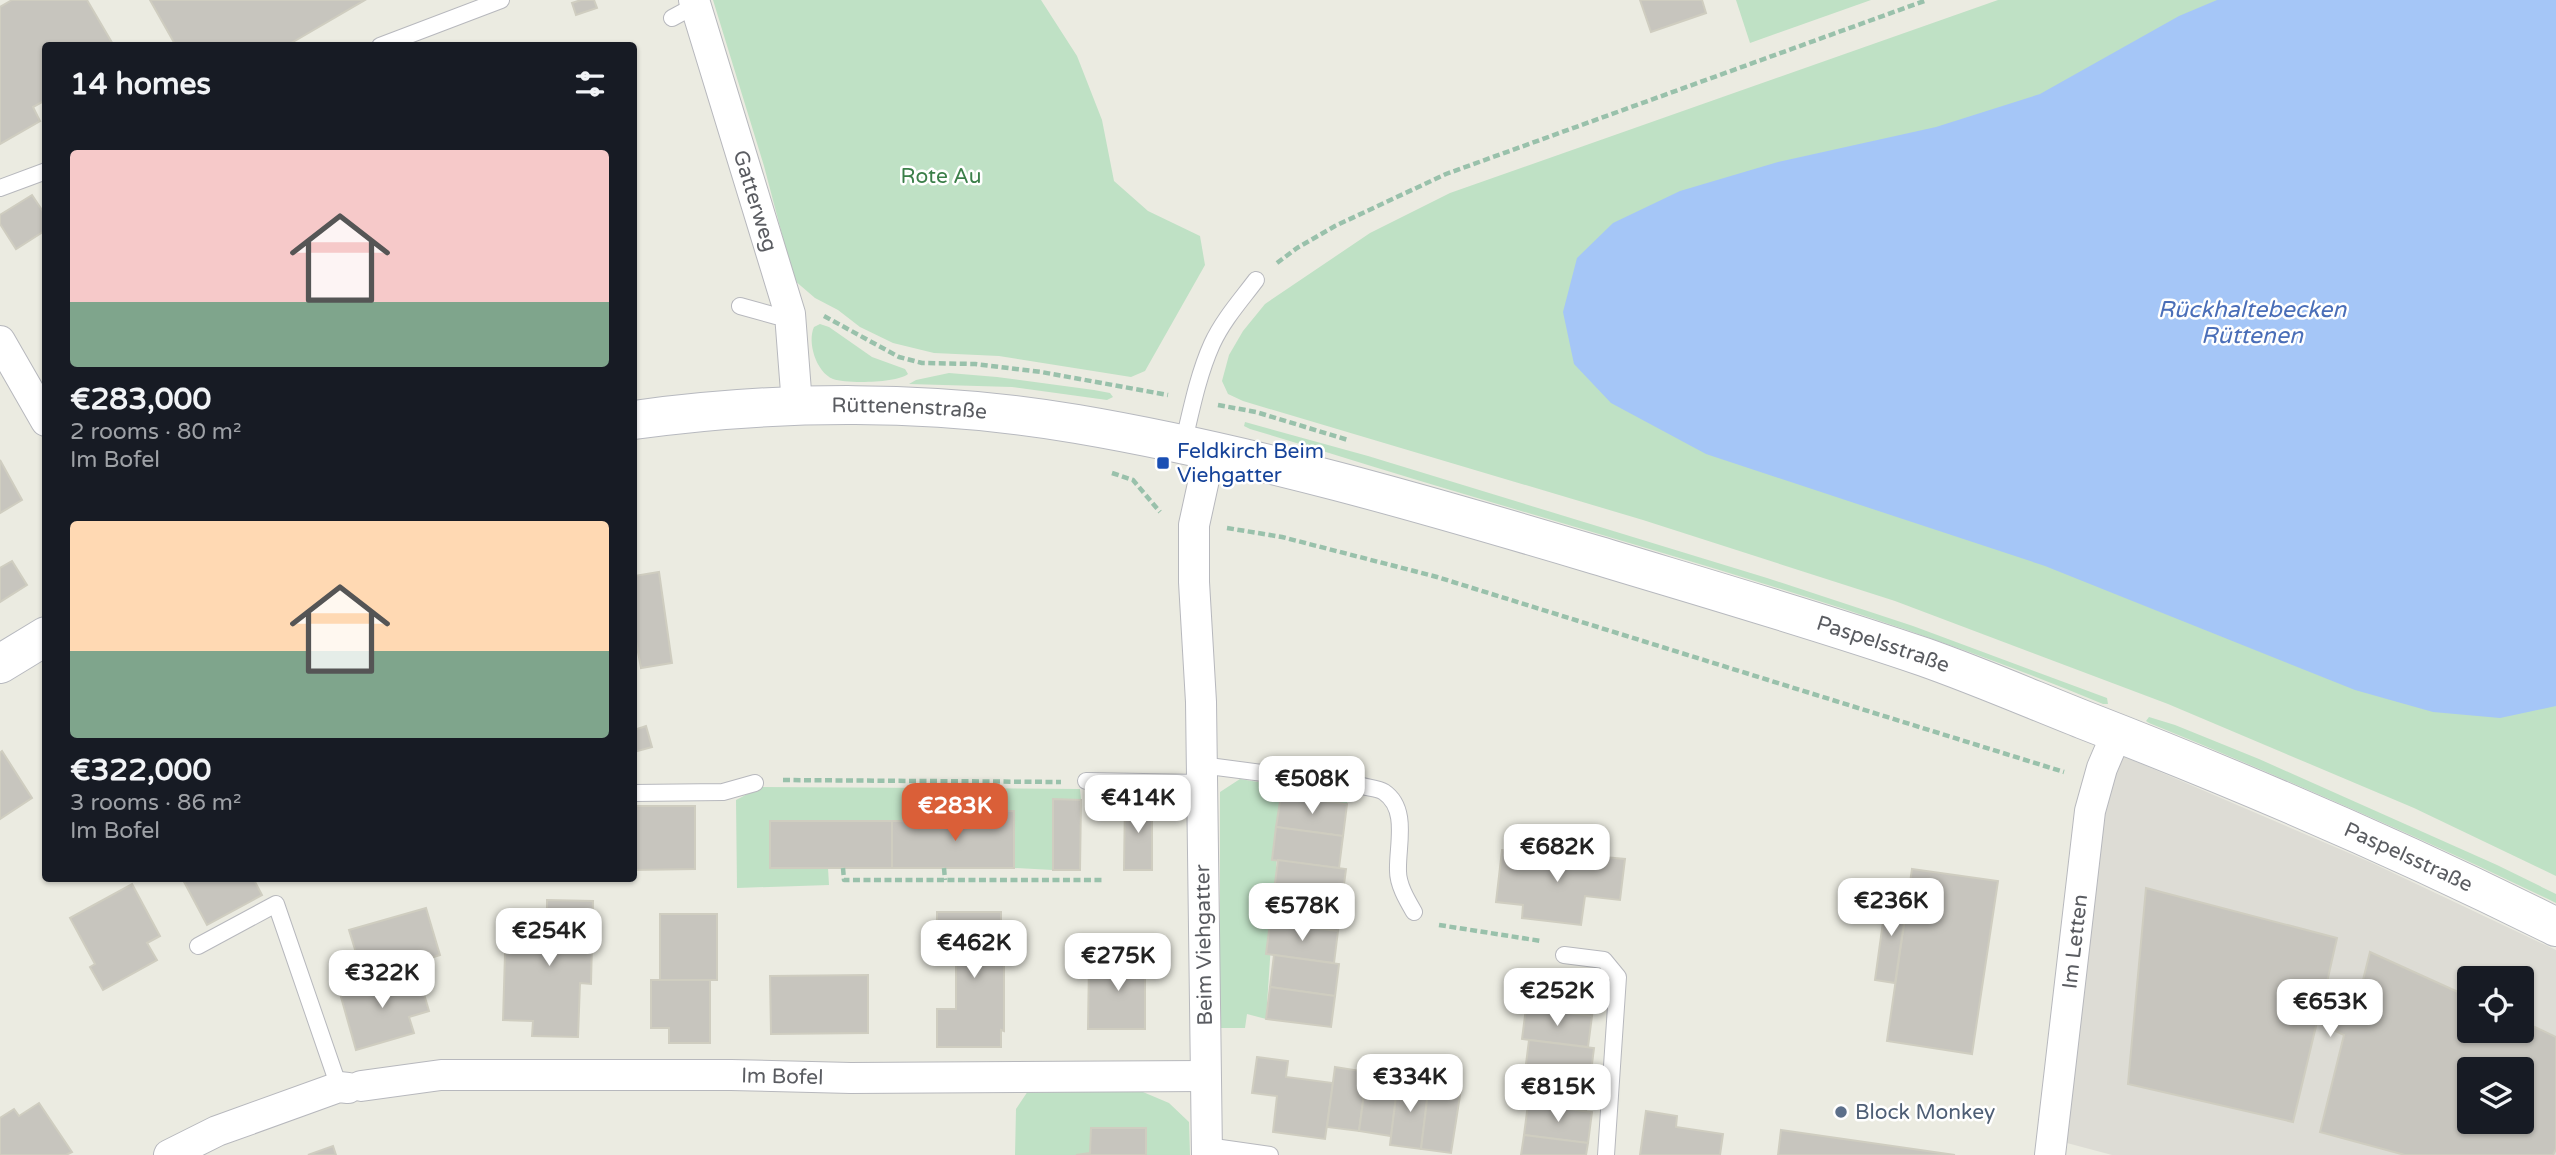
<!DOCTYPE html>
<meta charset="utf-8">
<style>
:root{--surface:#171b24;--page:#242831;--text:#f1f3f6;--muted:#9ea1a6;--accent:#da5f38}
body{margin:0;font-family:"Varela Round",sans-serif;background:var(--page);color:var(--text);height:100vh;display:flex;flex-direction:column;font-size:26px;white-space:nowrap}
*{box-sizing:border-box;margin:0}
p{font-size:23px;color:var(--muted)}
.icon{flex:none;width:38px;height:38px;fill:none;stroke:currentColor;stroke-width:2;stroke-linecap:round;stroke-linejoin:round}
.map{position:relative;flex:1;overflow:hidden}
.details{position:absolute;left:42px;top:42px;width:595px;height:840px;display:flex;flex-direction:column;background:var(--surface);border-radius:7px;box-shadow:0 2px 5px #0004}
.details>*{flex:none}
.controls{position:absolute;left:2457px;top:966px;display:grid;gap:14px}
.controls a{display:grid;place-items:center;width:77px;height:77px;border-radius:7px;background:var(--surface);box-shadow:0 2px 5px #0004;font-size:35px}
.price{position:absolute;translate:-50% -60px;padding:0 16px;border-radius:14px;background:#fff;color:#222;font-size:23px;line-height:46px;filter:drop-shadow(0 2px 4px #0008)}
.price::after{content:'';position:absolute;left:50%;top:42px;width:21px;height:16px;margin-left:-10px;background:inherit;clip-path:polygon(0 0,100% 0,50% 100%)}
.price.current{background:var(--accent);color:#fff}
ul{padding:0;list-style:none}
li{display:grid;align-content:center;gap:14px;height:371px;padding:0 28px}
li span{display:grid;place-items:center;height:217px;border-radius:7px;color:#555}
li>.icon{margin-inline-start:auto}
span .icon{width:126px;height:126px;fill:#fffc;stroke-width:1}
li b{font-size:30px}
h2{display:flex;justify-content:space-between;align-items:center;height:84px;padding:0 28px;font-size:30px}
.map>svg:first-child{display:block}
.industrial{fill:#dddcd5;fill-rule:evenodd}
.green{fill:#bfe1c5}
.water{fill:#a5c6f7}
.building{fill:#c7c5be;stroke:#cfcdc0;stroke-width:2;fill-rule:evenodd}
.lines{fill:none;stroke-linecap:round;stroke-linejoin:round}
.lane-casing{stroke:#b7b8bd;stroke-width:18}
.street-casing{stroke:#b7b8bd;stroke-width:32}
.secondary-casing{stroke:#b7b9bf;stroke-width:40}
.path{stroke:#99c1ab;stroke-width:4.5;stroke-dasharray:7 3.5;stroke-linecap:butt}
.lane{stroke:#fff;stroke-width:16}
.street{stroke:#fff;stroke-width:30}
.secondary{stroke:#fff;stroke-width:38}
.transit-dot{fill:#1a4fb4;stroke:#fff;stroke-width:2.5}
.service-dot{fill:#5c6f8a;stroke:#fff;stroke-width:2.5}
.labels{text-anchor:middle;dominant-baseline:central;stroke-width:5;stroke-linejoin:round;paint-order:stroke}
.park-label{font-size:21px;fill:#3b7f49;stroke:#fff}
.street-label{font-size:21px;fill:#5a5c61;stroke:#fff}
.transit-label{font-size:21px;fill:#164399;stroke:#fff;text-anchor:start}
.service-label{font-size:21px;fill:#4e5e75;stroke:#fff;text-anchor:start}
.water-label{font-size:23px;font-style:italic;fill:#4a6eb8;stroke:#fff}
</style>
<div class="map">
<svg width="2556" height="1155" viewBox="0 0 2556 1155">
<rect width="100%" height="100%" fill="#ebebe1"/>
<!-- industrial -->
<path class="industrial" d="M2109,750L2370,862L2556,950V1155H2112L2052,1139ZM2469,978H2522V1031H2469ZM2469,1069H2522V1122H2469Z"/>
<!-- green -->
<g class="green">
<polygon points="713,0 1041,0 1077,56 1102,120 1114,181 1148,211 1200,236 1205,265 1145,371 1131,377 999,356 934,353 893,343 860,327 838,310 815,298 794,280 764,166"/>
<polygon points="1736,0 1871,0 1750,43"/>
<polygon points="1998,0 2556,0 2556,876 2414,808 2168,704 1895,601 1643,520 1243,401 1228,394 1222,381 1229,355 1243,331 1265,304 1370,233 1450,193"/>
<path d="M820,324L829,327L872,357L905,369L908,374C897,383 847,384 833,379C816,372 807,342 814,327Z"/>
<polygon points="949,373 997,377 1094,390 1110,393 1113,397 1107,400 1012,387 909,384 916,380"/>
<path d="M1245,422L1368,456L1767,578L1913,626L2107,698L2108,704H2103C1899,619 1685,560 1474,497C1399,475 1325,451 1250,429L1244,426Z"/>
<path d="M2149,717L2175,725L2259,759L2497,865L2556,894V903C2422,838 2286,779 2149,723L2146,721Z"/>
<polygon points="1240,779 1348,797 1347,804 1281,796 1266,1019 1247,1014 1245,1028 1220,1028 1220,792"/>
<polygon points="761,787 1080,789 1081,800 1053,800 1053,870 1014,868 1014,812 986,811 985,821 828,868 829,885 737,888 736,800"/>
<polygon points="1028,1091 1143,1092 1169,1103 1189,1122 1190,1155 1146,1155 1146,1131 1091,1128 1096,1155 1015,1155 1016,1109"/>
</g>
<!-- water -->
<polygon class="water" points="2217,0 2556,0 2556,706 2500,718 2433,712 2355,690 2045,566 1706,454 1611,403 1574,364 1563,312 1577,258 1613,223 1680,191 1778,162 1936,127 2040,94 2179,16"/>
<!-- building -->
<g class="building">
<polygon points="12,0 87,0 114,46 46,46 46,100 33,107 40,121 0,144 0,7"/>
<polygon points="150,0 365,0 286,46 176,46"/>
<polygon points="581,0 594,0 597,8 576,15 572,3"/>
<polygon points="1640,0 1702,0 1706,13 1651,32"/>
<polygon points="32,195 46,216 46,230 16,249 0,224 0,215"/>
<polygon points="0,460 22,500 0,513"/>
<polygon points="12,561 27,585 0,602 0,568"/>
<polygon points="659,572 672,663 641,668 635,636 634,636 634,576"/>
<polygon points="646,726 652,747 634,752 634,730"/>
<polygon points="2,751 32,798 0,819 0,753"/>
<polygon points="1281,795 1347,804 1343,836 1276,827"/>
<polygon points="1053,799 1081,800 1080,870 1053,870"/>
<polygon points="1125,799 1152,799 1152,870 1124,870"/>
<polygon points="634,806 695,806 695,869 634,870"/>
<polygon points="986,811 1014,811 1014,868 892,868 892,821 985,821"/>
<rect x="770" y="821" width="122" height="47"/>
<polygon points="1276,827 1343,836 1339,868 1272,860"/>
<polygon points="1502,850 1594,861 1594,856 1625,859 1620,900 1585,896 1581,925 1522,918 1523,905 1496,902"/>
<polygon points="1278,860 1346,869 1342,900 1274,891"/>
<polygon points="1912,869 1998,881 1972,1054 1887,1041"/>
<polygon points="182,878 253,878 262,895 207,925"/>
<polygon points="132,884 160,936 147,943 157,960 103,990 90,967 95,964 70,918"/>
<path d="M2146,888L2337,938L2325,991L2357,1004L2370,952L2469,997V1031H2522V1021L2556,1037V1149L2553,1155H2405L2320,1132L2344,1035L2317,1022L2293,1122L2128,1084ZM2469,1069H2522V1122H2469Z"/>
<polygon points="1274,891 1342,900 1338,931 1270,923"/>
<polygon points="1887,893 1908,896 1895,983 1875,980"/>
<polygon points="547,900 593,901 591,984 580,983 578,1037 532,1036 533,1021 503,1020 506,921 547,922"/>
<polygon points="426,908 440,955 424,960 428,974 383,988 380,977 365,982 349,930"/>
<polygon points="937,912 1001,912 1001,931 1004,931 1004,1031 1001,1030 1001,1047 937,1047 937,1009 956,1009 956,948 937,948"/>
<rect x="660" y="914" width="57" height="66"/>
<polygon points="1270,923 1338,931 1334,963 1266,954"/>
<polygon points="1119,953 1145,953 1145,1029 1088,1029 1089,962 1119,962"/>
<polygon points="1274,955 1339,964 1335,996 1270,987"/>
<polygon points="868,975 868,1033 771,1034 770,976"/>
<polygon points="1529,976 1596,984 1592,1016 1526,1008"/>
<polygon points="380,977 383,988 419,977 429,1011 409,1017 414,1033 356,1050 339,990"/>
<polygon points="651,980 710,980 710,1043 669,1043 669,1028 651,1028"/>
<polygon points="1270,987 1335,996 1331,1027 1266,1019"/>
<polygon points="1526,1008 1592,1016 1588,1047 1522,1039"/>
<polygon points="1529,1040 1594,1048 1590,1080 1525,1072"/>
<polygon points="1257,1057 1288,1061 1286,1077 1333,1083 1325,1139 1273,1132 1277,1096 1252,1093"/>
<polygon points="1335,1067 1367,1072 1359,1131 1327,1127"/>
<polygon points="1367,1072 1399,1076 1391,1136 1359,1131"/>
<polygon points="1525,1072 1590,1080 1586,1111 1521,1103"/>
<polygon points="1398,1080 1429,1084 1421,1149 1390,1145"/>
<polygon points="1429,1084 1461,1089 1451,1153 1421,1149"/>
<polygon points="39,1103 72,1152 66,1155 0,1155 0,1118 14,1109 19,1116"/>
<polygon points="1528,1104 1592,1112 1588,1143 1524,1135"/>
<polygon points="1646,1111 1677,1116 1676,1127 1723,1134 1720,1155 1640,1155"/>
<polygon points="1091,1128 1146,1128 1146,1155 1076,1155 1090,1153"/>
<polygon points="1781,1130 1955,1155 1778,1155"/>
<polygon points="1524,1135 1588,1143 1586,1155 1521,1155"/>
<polygon points="333,1146 336,1155 308,1155"/>
</g>
<g class="lines">
<!-- lane casing -->
<g class="lane-casing">
<g id="lane">
<polyline points="672,18 696,5"/>
<polyline points="380,46 501,0"/>
<polyline points="0,188 46,171"/>
<polyline points="740,306 776,316 790,314"/>
<path d="M1183,445C1191,411 1198,375 1212,344C1223,320 1241,300 1256,280"/>
<path d="M1201,765L1362,786C1369,788 1378,788 1384,792C1409,809 1397,846 1398,871C1398,885 1407,900 1414,912"/>
<polyline points="1086,781 1201,783"/>
<polyline points="634,793 723,792 755,783"/>
<polyline points="198,946 276,904 339,1087"/>
<polyline points="1564,955 1604,960 1618,977 1606,1155"/>
<polyline points="1207,1146 1270,1155"/>
</g>
</g>
<!-- street casing -->
<g class="street-casing">
<g id="street">
<path id="s1" d="M694,0L790,314L797,405"/>
<polyline points="0,341 46,421"/>
<path id="s2" d="M361,1086L441,1075H731L851,1078L1205,1076"/>
<polyline points="169,1155 217,1131 339,1087 348,1088"/>
<polyline points="1207,1155 1201,702 1194,582 1194,525 1210,452"/>
<path id="s3" d="M2050,1155L2090,811L2102,768L2117,733"/>
</g>
</g>
<!-- secondary casing -->
<g class="secondary-casing">
<g id="secondary">
<path id="s4" d="M634,420C778,400 932,399 1077,424C1253,454 1425,504 1596,555C1705,588 1816,620 1924,657C1978,676 2031,699 2084,720C2244,782 2402,850 2556,927"/>
<polyline points="0,664 46,636"/>
</g>
</g>
<!-- path -->
<g class="path">
<polyline points="1277,263 1297,248 1335,226 1446,174 1927,0"/>
<polyline points="824,316 899,357 922,363 975,364 1041,372 1168,395"/>
<polyline points="1218,405 1256,412 1348,440"/>
<polyline points="1112,473 1133,480 1160,512"/>
<polyline points="1227,528 1282,537 1437,577 2064,772"/>
<polyline points="783,780 1061,782"/>
<polyline points="843,868 844,880 1102,880"/>
<polyline points="944,868 945,880"/>
<polyline points="1439,925 1541,941"/>
</g>
<!-- lane -->
<use href="#lane" class="lane"/>
<!-- street -->
<use href="#street" class="street"/>
<!-- secondary -->
<use href="#secondary" class="secondary"/>
</g>
<!-- markers -->
<rect class="transit-dot" x="1156" y="456" width="14" height="14" rx="3.5"/>
<circle class="service-dot" cx="1841" cy="1112" r="7"/>
<g class="labels">
<!-- park labels -->
<g class="park-label">
<text x="941" y="176">Rote Au</text>
</g>
<!-- street labels -->
<g class="street-label">
<text stroke="none"><textPath href="#s1" startOffset="210">Gatterweg</textPath></text>
<text stroke="none"><textPath href="#s4" startOffset="276">Rüttenenstraße</textPath></text>
<text stroke="none"><textPath href="#s4" startOffset="1281">Paspelsstraße</textPath></text>
<text stroke="none"><textPath href="#s4" startOffset="1848">Paspelsstraße</textPath></text>
<text stroke="none"><textPath href="#s3" startOffset="215">Im Letten</textPath></text>
<text transform="translate(1204 945) rotate(-91)">Beim Viehgatter</text>
<text stroke="none"><textPath href="#s2" startOffset="422">Im Bofel</textPath></text>
</g>
<!-- transit labels -->
<g class="transit-label">
<text x="1177" y="451">Feldkirch Beim<tspan x="1177" dy="24">Viehgatter</tspan></text>
</g>
<!-- service labels -->
<g class="service-label">
<text x="1855" y="1112">Block Monkey</text>
</g>
<!-- water labels -->
<g class="water-label">
<text x="2252" y="310">Rückhaltebecken<tspan x="2252" dy="26">Rüttenen</tspan></text>
</g>
</g>
</svg>
<div class="controls">
<a><svg class="icon" aria-label="locate" viewBox="0 0 24 24"><circle cx="12" cy="12" r="6"/><path d="M12 2v4M12 18v4M2 12h4M18 12h4"/></svg></a>
<a><svg class="icon" aria-label="layers" viewBox="0 0 24 24"><path d="M12 4l9 5-9 5-9-5zM3 14l9 5 9-5"/></svg></a>
</div>
<b class="price" style="left:1312px;top:816px">€508K</b>
<b class="price" style="left:1138px;top:835px">€414K</b>
<b class="price current" style="left:955px;top:843px">€283K</b>
<b class="price" style="left:1557px;top:884px">€682K</b>
<b class="price" style="left:1891px;top:938px">€236K</b>
<b class="price" style="left:1302px;top:943px">€578K</b>
<b class="price" style="left:549px;top:968px">€254K</b>
<b class="price" style="left:974px;top:980px">€462K</b>
<b class="price" style="left:1118px;top:993px">€275K</b>
<b class="price" style="left:382px;top:1010px">€322K</b>
<b class="price" style="left:1557px;top:1028px">€252K</b>
<b class="price" style="left:2330px;top:1039px">€653K</b>
<b class="price" style="left:1410px;top:1114px">€334K</b>
<b class="price" style="left:1558px;top:1124px">€815K</b>
<section class="details">
<h2>14 homes<svg class="icon" aria-label="filters" viewBox="0 0 24 24"><path d="M4 7h16M4 17h16"/><circle cx="9" cy="7" r="2"/><circle cx="15" cy="17" r="2"/></svg></h2>
<ul>
<li><span style="background:linear-gradient(#f6c9c9 70%,#7fa58c 0)"><svg class="icon" aria-label="home" viewBox="0 0 24 24"><path d="M3 11l9-7 9 7M6 9v11h12V9"/></svg></span><div><b>€283,000</b><p>2 rooms · 80 m²</p><p>Im Bofel</p></div></li>
<li><span style="background:linear-gradient(#ffd9b3 60%,#7fa58c 0)"><svg class="icon" aria-label="home" viewBox="0 0 24 24"><path d="M3 11l9-7 9 7M6 9v11h12V9"/></svg></span><div><b>€322,000</b><p>3 rooms · 86 m²</p><p>Im Bofel</p></div></li>
</ul>
</section>
</div>
